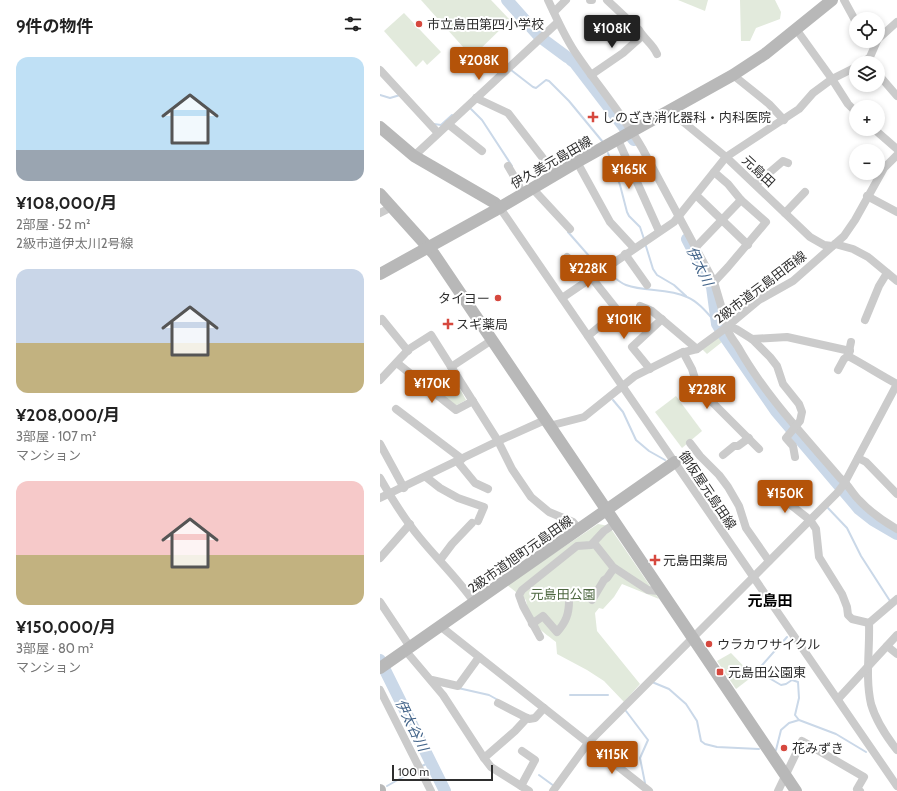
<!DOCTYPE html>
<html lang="ja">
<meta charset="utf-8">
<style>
:root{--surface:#fff;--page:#f6f6f6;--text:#222;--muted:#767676;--accent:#b45309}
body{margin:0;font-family:Cabin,"Noto Sans JP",sans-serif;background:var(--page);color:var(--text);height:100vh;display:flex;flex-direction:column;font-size:15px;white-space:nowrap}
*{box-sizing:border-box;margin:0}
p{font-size:13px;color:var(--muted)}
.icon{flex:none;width:22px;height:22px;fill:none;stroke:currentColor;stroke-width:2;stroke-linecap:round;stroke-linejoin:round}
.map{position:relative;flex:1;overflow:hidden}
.drawer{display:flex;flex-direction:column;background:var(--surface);width:380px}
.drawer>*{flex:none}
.controls{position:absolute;left:469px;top:12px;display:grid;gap:8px}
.controls a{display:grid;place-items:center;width:36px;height:36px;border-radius:50%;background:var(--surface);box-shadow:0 2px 6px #0003;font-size:20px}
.scale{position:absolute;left:12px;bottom:10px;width:101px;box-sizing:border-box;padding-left:4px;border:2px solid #2e2e2e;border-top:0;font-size:11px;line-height:14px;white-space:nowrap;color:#2e2e2e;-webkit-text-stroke:3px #fff;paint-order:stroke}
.price{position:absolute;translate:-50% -34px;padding:0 9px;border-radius:4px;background:var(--accent);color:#fff;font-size:13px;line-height:26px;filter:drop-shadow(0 1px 2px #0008)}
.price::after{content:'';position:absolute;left:50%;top:24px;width:12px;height:9px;margin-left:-6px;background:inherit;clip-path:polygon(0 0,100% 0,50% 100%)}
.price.selected{background:#222;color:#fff}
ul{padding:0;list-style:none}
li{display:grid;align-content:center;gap:8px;height:212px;padding:0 16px}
li span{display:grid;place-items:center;height:124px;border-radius:12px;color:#555}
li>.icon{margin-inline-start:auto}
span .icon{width:72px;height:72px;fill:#fffc;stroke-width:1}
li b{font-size:17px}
h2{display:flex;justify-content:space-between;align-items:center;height:48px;padding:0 16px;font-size:17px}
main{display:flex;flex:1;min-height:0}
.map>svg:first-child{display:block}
.green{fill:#e2eadc}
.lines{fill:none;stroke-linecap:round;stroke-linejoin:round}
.stream{stroke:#cad8e8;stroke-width:2}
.river{stroke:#cad8e8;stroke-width:12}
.street{stroke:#cbcbcb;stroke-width:8}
.secondary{stroke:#b8b8b8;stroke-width:12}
.poi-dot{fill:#d6483e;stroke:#fff;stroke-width:1.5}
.labels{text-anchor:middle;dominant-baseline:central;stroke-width:4;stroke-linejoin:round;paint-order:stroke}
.poi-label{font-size:13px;fill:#2e2e2e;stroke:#fff;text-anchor:start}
.street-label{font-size:13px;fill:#2e2e2e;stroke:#fff}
.park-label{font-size:13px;fill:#4c663f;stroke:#fff}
.water-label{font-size:14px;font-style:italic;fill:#436489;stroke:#fff}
.quarter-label{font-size:15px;font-weight:bold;fill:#000;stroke:#fff}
</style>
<main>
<section class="drawer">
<h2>9件の物件<svg class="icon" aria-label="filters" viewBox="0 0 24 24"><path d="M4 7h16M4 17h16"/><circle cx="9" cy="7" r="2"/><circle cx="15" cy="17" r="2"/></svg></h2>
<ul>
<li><span style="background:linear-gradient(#bfe0f5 75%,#9aa5b1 0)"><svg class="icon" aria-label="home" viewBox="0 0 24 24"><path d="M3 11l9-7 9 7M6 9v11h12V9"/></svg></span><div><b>¥108,000/月</b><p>2部屋 · 52 m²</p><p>2級市道伊太川2号線</p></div></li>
<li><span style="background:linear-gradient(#c9d6e8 60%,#c2b280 0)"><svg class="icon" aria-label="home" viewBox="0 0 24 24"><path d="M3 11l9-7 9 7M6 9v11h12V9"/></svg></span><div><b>¥208,000/月</b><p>3部屋 · 107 m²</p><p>マンション</p></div></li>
<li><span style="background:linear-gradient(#f6c9c9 60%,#c2b280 0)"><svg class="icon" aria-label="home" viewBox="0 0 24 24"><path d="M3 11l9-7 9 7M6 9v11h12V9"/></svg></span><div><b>¥150,000/月</b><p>3部屋 · 80 m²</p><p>マンション</p></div></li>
</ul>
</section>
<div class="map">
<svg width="517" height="791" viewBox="0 0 517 791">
<rect width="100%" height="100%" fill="#fff"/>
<!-- green -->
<g class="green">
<polygon points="41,0 111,0 130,20 92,57"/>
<polygon points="298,0 328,0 325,11"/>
<polygon points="360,0 395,0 401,12 400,19 376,28 370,41 361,41"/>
<polygon points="24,13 61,52 47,65 43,60 36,67 4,31"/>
<polygon points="338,335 342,342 327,354 320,347"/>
<polygon points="73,377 86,400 75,406 54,388"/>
<polygon points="296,396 322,431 302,448 275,412"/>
<path d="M218,524L229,526L279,599L242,584L234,597L223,609L219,608L215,613L217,631L260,684L244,702L224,681L207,670L177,654L176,642C158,628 149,623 146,600L127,585Z"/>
<polygon points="351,653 373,676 356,689 337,661"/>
</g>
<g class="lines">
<!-- stream -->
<g class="stream">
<polyline points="131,70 153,87 156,88 166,80 169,81 189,101 222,141"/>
<polyline points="0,95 10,98 20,95"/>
<polyline points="91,109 102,120 132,166"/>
<polyline points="54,124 61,125 72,115"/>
<polyline points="228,153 240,185 247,212 249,216 260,227 264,239"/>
<polyline points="188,232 209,256 223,267"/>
<polyline points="265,243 273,269 277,275 294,285 306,296"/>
<path d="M226,270C232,275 238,282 246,285C265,292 288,288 307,297C319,302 328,314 337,324"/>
<polyline points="233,400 243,412 256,440 269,451 285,460"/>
<polyline points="448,508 467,528 481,556 510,601"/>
<polyline points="407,637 377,671 401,685 406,684 412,680 418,682 419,698 415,715 419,720"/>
<polyline points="272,682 289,689 306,704 317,721 321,741 325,744 337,747 379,749"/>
<polyline points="78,688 109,695 118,700"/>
<polyline points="190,695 228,695"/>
<polyline points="246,711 268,740 260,758 265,783"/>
<polyline points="396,750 401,730 409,723 419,720 456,734 486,752"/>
<polyline points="42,766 50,762"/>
<polyline points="159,775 174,786"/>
<polyline points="7,786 37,769"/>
</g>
<!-- river -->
<g class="river">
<polyline points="127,0 159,36"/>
<polyline points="164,40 187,57"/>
<polyline points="191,60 195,63 254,140"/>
<polyline points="307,239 332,287 337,324 343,334 396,411 479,509 493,520 517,534"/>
<polyline points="0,660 65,791"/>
</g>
<!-- street -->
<g class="street">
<path d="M168,0C177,19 185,38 197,55C218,86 243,115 262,148L334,282L347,326C348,335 353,339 358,347C385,395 424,436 460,478C468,484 472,493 479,500C490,512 503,521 517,529"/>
<polyline points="210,0 212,0"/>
<path d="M227,0L259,30C264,39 273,44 277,54"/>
<polyline points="464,0 476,22"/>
<polyline points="174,12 186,0"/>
<polyline points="416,29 452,79 468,104 476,112"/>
<polyline points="498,39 517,22"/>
<polyline points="483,63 490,57 497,41"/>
<polyline points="0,70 58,133"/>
<polyline points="498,74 517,96"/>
<polyline points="211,75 243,53 262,36"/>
<polyline points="353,75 389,104 404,120"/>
<polyline points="96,98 128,113 176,175"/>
<polyline points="290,111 346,157 430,237 444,245 452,246"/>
<polyline points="68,124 102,151"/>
<polyline points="494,129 517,149"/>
<polyline points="238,140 279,231"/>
<polyline points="34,156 178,22"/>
<polyline points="197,162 230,222 254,248"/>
<polyline points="128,166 138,183 142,194"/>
<polyline points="334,172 348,184 361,200 386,222 348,267 334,282"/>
<polyline points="376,184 403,161 408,163"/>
<polyline points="152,188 190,229"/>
<polyline points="316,195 368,245"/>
<polyline points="487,196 517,212"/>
<polyline points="120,208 517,786"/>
<polyline points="0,213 12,207"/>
<polyline points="405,213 425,192"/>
<polyline points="455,244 473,249 488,257 517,281"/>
<polyline points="315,248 361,200"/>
<polyline points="245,254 267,285"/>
<polyline points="187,257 211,277 238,311 208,336"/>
<polyline points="182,298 294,222 346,157 419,109 433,93 452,79 476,67"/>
<polyline points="260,306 272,311 317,349"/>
<polyline points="485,320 499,286 507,273"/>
<polyline points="0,321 2,319 28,351"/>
<polyline points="347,326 356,329 372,339 390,357 397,366 403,384 419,404 422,412 420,421 406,438 413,446 415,457"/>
<polyline points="372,339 407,337 470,351"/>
<path d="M471,342L468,356C485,365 500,375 517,384"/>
<polyline points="303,352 312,369 318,388 379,449"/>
<polyline points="17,363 76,410 93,401"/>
<polyline points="71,367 112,340"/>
<polyline points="270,369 252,347 282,319"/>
<polyline points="458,370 464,359 468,356"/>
<polyline points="0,380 29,349 51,335 118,441 132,469 151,497 169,512 193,522 199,529"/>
<polyline points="16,409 82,459"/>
<polyline points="169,426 204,417 255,376 301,353 317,349 343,330 379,300 413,281 464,236 475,220 504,168 517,155"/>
<polyline points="310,443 320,456 339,475 348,487 359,506 366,528 389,561"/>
<polyline points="0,444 24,488"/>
<polyline points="343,455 354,446 358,446 369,438"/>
<polyline points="478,458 486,462 517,494"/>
<polyline points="77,461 95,483 108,489"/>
<polyline points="46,477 60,488 78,498 104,507 98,521"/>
<path d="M0,478C12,499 25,520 40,538C58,560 78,579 94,602"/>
<polyline points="393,491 430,520 436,529 439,557 462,594 467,607 468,615 472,619 489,623 517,599"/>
<polyline points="0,498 118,441 165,420"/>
<polyline points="214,543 233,567 268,590 278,591"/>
<polyline points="0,558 30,524"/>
<polyline points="60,560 72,544 92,523"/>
<polyline points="212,600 224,580 227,578 234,568"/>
<polyline points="0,602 30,647"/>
<path d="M489,623C490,650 485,677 491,704C496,721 506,736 517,750"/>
<path d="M152,624L163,616L177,632C186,622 189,614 189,601"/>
<polyline points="60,626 269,791"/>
<polyline points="160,637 143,606 139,595 142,590 197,546 211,545 224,531 233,525"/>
<polyline points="507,646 517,654"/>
<polyline points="25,650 63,695 104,758 111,767 149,791"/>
<polyline points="52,680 78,686 99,657"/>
<polyline points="0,690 51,791"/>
<polyline points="458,699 517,635"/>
<polyline points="118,703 149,719 155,718 164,708"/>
<polyline points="104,758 135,731 147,718"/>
<polyline points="141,786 155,760 142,751"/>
<polyline points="173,791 208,743 458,492 464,484 517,384"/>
<polyline points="398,791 422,741 484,777 477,789 480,791"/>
</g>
<!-- secondary -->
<g class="secondary">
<polyline points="0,127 34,156 115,203 120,208"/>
<polyline points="0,194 54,254 416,791"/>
<polyline points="0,274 114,211 197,162 353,75 385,54 452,0"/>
<polyline points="0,668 295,462"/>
<polyline points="0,790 0,791"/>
</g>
</g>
<!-- markers -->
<g class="poi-dot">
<circle cx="39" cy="24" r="4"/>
<path d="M211 111h4v4h4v4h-4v4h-4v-4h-4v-4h4z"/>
<circle cx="118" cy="298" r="4"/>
<path d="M66 318h4v4h4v4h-4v4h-4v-4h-4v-4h4z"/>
<path d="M273 554h4v4h4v4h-4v4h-4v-4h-4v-4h4z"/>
<circle cx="329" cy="644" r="4"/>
<rect x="336" y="668" width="8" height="8" rx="2"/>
<circle cx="404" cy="748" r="4"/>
</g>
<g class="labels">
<!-- poi labels -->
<g class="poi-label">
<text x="47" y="24">市立島田第四小学校</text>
<text x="222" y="117">しのざき消化器科・内科医院</text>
<text x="110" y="298" text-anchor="end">タイヨー</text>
<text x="76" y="324">スギ薬局</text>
<text x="283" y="560">元島田薬局</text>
<text x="337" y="644">ウラカワサイクル</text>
<text x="348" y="672">元島田公園東</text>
<text x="412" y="748">花みずき</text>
</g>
<!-- street labels -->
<g class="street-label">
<text transform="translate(171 162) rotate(-30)">伊久美元島田線</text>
<text transform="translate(379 171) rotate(43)">元島田</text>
<text transform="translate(380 287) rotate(-37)">2級市道元島田西線</text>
<text transform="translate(328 490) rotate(56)">御仮屋元島田線</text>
<text transform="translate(140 554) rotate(-35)">2級市道旭町元島田線</text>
</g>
<!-- park labels -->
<g class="park-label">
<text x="183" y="594">元島田公園</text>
</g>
<!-- water labels -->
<g class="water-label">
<text transform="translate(320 266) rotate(64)">伊太川</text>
<text transform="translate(32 725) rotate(64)">伊太谷川</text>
</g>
<!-- quarter labels -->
<g class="quarter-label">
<text x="390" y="601">元島田</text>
</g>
</g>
</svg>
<div class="controls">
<a><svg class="icon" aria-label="locate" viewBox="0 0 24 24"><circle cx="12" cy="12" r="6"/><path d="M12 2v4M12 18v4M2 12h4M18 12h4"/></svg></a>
<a><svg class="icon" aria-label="layers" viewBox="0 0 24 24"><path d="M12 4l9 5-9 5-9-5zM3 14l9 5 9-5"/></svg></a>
<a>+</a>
<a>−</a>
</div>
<div class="scale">100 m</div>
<b class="price selected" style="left:232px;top:49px">¥108K</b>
<b class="price" style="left:99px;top:81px">¥208K</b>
<b class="price" style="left:249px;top:190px">¥165K</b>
<b class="price" style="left:208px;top:289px">¥228K</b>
<b class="price" style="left:244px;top:340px">¥101K</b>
<b class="price" style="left:52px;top:404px">¥170K</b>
<b class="price" style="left:327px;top:410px">¥228K</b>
<b class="price" style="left:405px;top:514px">¥150K</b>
<b class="price" style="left:232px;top:775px">¥115K</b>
</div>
</main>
